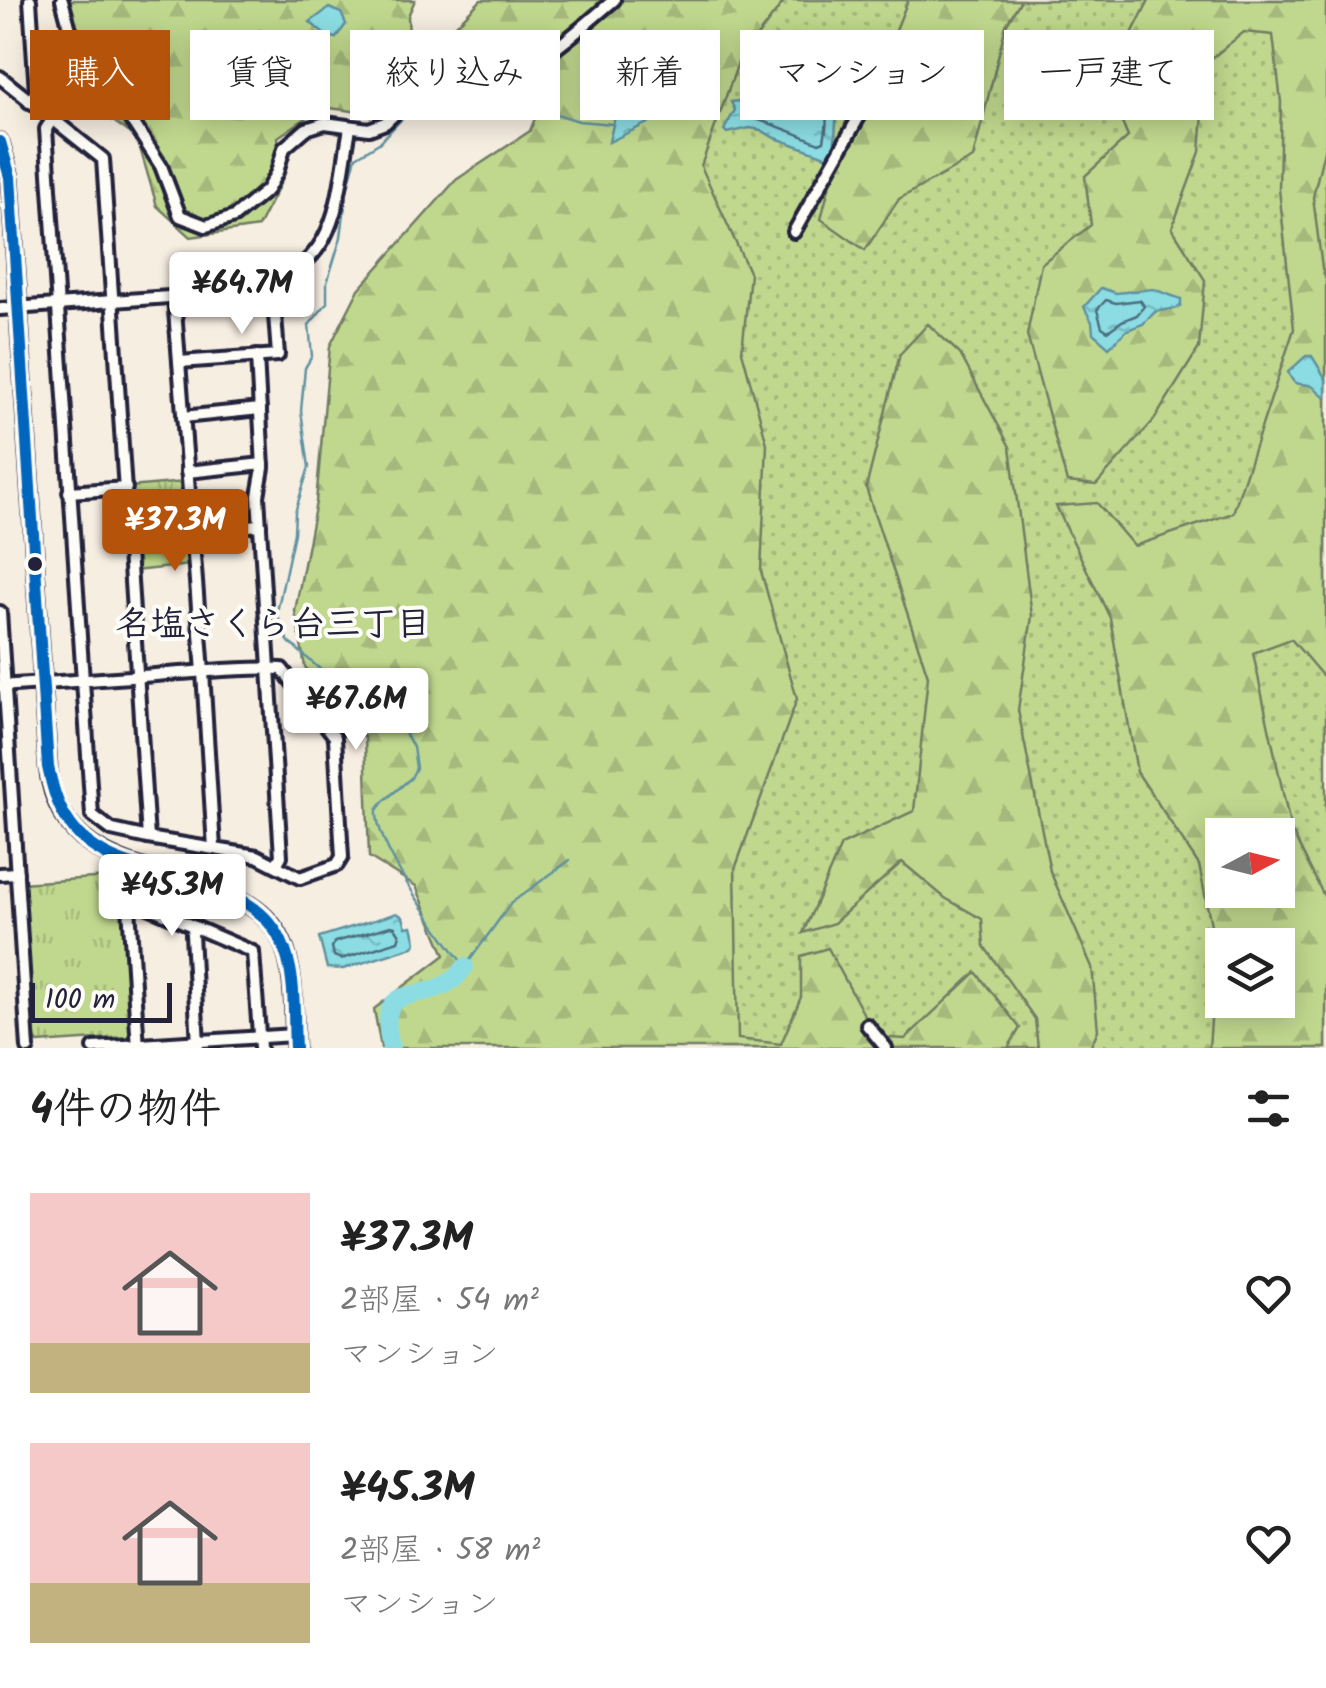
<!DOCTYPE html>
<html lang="ja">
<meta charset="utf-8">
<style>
:root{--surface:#fff;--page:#f6f6f6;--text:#222;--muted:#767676;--accent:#b45309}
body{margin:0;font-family:Kalam,"Klee One",sans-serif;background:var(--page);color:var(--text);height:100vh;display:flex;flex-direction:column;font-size:38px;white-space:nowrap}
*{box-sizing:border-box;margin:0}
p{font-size:32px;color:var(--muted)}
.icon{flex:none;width:55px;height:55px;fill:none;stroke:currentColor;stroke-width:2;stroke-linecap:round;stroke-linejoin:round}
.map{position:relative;height:1048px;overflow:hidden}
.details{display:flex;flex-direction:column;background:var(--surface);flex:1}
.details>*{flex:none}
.banner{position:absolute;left:30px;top:30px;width:1268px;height:90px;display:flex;gap:20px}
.needle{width:65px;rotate:83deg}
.buttons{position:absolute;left:1205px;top:818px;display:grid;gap:20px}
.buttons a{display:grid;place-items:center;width:90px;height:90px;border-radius:0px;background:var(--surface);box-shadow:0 5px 25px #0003;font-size:50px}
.scale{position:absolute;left:30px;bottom:25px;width:142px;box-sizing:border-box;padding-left:10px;border:5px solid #22223b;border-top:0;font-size:28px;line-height:35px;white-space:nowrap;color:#22223b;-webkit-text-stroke:8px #fdfcf7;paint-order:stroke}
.price{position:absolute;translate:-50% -85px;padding:0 22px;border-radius:10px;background:#fff;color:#222;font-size:32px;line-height:65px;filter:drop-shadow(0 2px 5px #0008)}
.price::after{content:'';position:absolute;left:50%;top:60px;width:30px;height:22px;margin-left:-15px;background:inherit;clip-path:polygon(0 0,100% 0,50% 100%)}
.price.selected{background:var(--accent);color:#fff}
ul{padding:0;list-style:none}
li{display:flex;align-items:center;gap:30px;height:250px;padding:0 30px}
li span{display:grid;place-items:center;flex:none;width:280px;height:200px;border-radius:0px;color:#555}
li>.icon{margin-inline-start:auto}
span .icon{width:120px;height:120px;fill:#fffc;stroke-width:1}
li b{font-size:42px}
h2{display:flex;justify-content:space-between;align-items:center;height:120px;padding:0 30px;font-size:42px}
.tag{padding:0 35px;border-radius:0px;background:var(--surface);box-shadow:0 5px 25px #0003;font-size:35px;line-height:90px}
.tag.selected{background:var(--accent);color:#fff}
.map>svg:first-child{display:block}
.grass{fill:url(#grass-dots);stroke:#717d64;stroke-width:2.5;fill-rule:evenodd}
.forest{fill:url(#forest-firs);stroke:#717d64;stroke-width:2.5;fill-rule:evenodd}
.park{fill:url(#park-tufts);stroke:#717d64;stroke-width:2.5}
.water{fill:url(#water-ripples);stroke:#6192a0;stroke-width:2.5}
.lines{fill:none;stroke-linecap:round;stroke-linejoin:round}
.shore{stroke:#4c6d7e;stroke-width:2.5}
.stream{stroke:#6192a0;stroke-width:2.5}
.river{stroke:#8bdde3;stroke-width:18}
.minor-casing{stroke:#22223b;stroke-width:18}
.tertiary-casing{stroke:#22223b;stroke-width:21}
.minor{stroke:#fdfcf7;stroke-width:10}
.tertiary{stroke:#fdfcf7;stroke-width:14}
.bus-1-casing{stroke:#fdfcf7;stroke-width:20}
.bus-1{stroke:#0065bd;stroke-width:12}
.bus-dot{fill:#22223b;stroke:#fdfcf7;stroke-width:4}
.labels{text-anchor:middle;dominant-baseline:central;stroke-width:8;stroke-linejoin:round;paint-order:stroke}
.neighbourhood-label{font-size:35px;font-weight:bold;fill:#22223b;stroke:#fdfcf7}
</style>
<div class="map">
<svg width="1326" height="1048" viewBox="0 0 1326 1048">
<defs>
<pattern id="grass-dots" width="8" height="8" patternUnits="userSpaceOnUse" patternTransform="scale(2.5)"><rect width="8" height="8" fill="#c0d88e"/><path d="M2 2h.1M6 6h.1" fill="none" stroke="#a5b97b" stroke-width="1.8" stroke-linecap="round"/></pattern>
<pattern id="forest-firs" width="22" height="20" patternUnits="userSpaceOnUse" patternTransform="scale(2.5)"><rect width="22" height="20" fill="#c0d88e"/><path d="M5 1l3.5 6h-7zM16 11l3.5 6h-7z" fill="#a5b97b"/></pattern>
<pattern id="park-tufts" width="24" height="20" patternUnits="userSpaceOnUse" patternTransform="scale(2.5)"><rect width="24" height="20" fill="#c0d88e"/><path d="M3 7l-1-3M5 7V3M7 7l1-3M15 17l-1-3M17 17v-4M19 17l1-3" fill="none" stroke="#a5b97b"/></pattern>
<pattern id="water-ripples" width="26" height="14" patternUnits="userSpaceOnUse" patternTransform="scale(2.5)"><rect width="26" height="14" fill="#8bdde3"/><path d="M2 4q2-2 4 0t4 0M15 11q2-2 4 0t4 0" fill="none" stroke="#78bdc4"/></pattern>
</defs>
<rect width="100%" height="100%" fill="#f7eee2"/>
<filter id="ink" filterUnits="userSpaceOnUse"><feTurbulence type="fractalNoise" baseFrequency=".01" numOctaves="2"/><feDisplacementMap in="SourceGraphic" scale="20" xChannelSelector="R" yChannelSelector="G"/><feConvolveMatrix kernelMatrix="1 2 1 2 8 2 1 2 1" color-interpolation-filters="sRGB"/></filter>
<g filter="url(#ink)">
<!-- grass -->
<path class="grass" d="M765,0H1326V1048H710L687,164ZM1222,835H1278V890H1222ZM1222,945H1278V1000H1222Z"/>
<!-- forest -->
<g class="forest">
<polygon points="61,0 415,0 408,16 411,76 375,114 322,107 278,137 282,180 258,227 191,237 157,206 137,138 68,89"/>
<polygon points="481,0 785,0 739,60 701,166 750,274 742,351 767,444 761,571 797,699 735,869 738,1039 781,1044 801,997 801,956 828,948 876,1037 905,1039 976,972 1020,1028 1008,1048 381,1048 374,1009 445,955 416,886 369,857 365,738 305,667 295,611 316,502 330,346 359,289 456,180 530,131 543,98 458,78 453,28"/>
<polygon points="908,0 1021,0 1006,25 973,158 899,199 865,250 821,219 849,110 872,89"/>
<path d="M1149,0H1326V142L1313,197L1322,268L1326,280V680L1291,639L1253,653L1291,830L1326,900V1048H1209L1216,950L1199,865L1137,772L1110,618L1056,506L1097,503L1134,546L1233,513L1294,329L1279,189L1281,102L1273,35L1244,32L1207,62L1200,152L1172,228L1205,280L1199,348L1154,420L1096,485L1067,482L1027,335L1041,264L1091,225L1085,176L1128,137L1106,85ZM1222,835H1278V890H1222ZM1222,945H1278V1000H1222Z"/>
<polygon points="928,324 960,354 1010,447 1032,616 1018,710 1050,871 1092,967 1098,1030 1090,1048 1038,1048 1035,1019 984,946 982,919 945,898 902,862 834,923 803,933 841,845 914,811 928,676 866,488 900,354"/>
</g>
<!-- park -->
<g class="park">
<polygon points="184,482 191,565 133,571 130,487"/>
<polygon points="122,876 132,1031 127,1037 38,1043 33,1038 22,883"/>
</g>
<!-- water -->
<g class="water">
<polygon points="329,8 341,13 346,24 336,38 326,36 310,22"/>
<polygon points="755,74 763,80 818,95 837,106 834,155 831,158 773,137 761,130 750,128 727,133 724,130 735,110 731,102 739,101"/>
<polygon points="667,110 666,114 609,142 616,112 629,114"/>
<polygon points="1101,288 1116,293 1153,289 1181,299 1181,305 1177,308 1155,312 1143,324 1127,330 1109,347 1093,333 1092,322 1084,307"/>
<path d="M1306,356H1312L1326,379V397C1320,394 1315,386 1309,385C1297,382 1295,388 1288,372Z"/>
<polygon points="397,913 403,917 406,927 412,926 416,942 413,947 343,969 327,968 319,937"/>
</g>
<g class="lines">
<!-- shore -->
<g class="shore">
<path d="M760,90C775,93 823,101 826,116C828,123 825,134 824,141L819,143C797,134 768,121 746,117L745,110Z"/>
<polygon points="1106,300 1116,303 1140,300 1144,306 1137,315 1122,321 1108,331 1102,327 1097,310"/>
<polygon points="391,926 395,927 400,935 398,941 342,959 334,956 332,947 335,942"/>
</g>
<!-- stream -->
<path class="stream" d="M570,860L511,903L465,967C442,935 374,846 377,810L384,801L411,778L416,768L413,747L398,721L386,711L366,697L338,685L289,642L282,630L277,612L294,533L295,512L309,467L301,411L305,368L312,356L309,325L327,303V283L341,237L347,190L356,157L379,143L423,97L431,94L485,107L499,105L511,100L527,101L543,110L579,121L613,124"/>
<!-- river -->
<path class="river" d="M391,1048C375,977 419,1006 454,979C458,976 461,971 465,967"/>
<!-- minor casing -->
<g class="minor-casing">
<g id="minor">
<path d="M62,0L77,55L134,124L161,166L180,216L206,226L234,217L267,190L277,172L284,148L306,129L325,123L369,129L385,123L425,85C439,77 466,90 485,85C533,74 577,31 614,0"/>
<polyline points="0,77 103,159 148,838"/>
<polyline points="29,102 36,92 30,0"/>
<polyline points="794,232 887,67"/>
<polyline points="174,297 203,672 214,848"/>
<path d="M0,309L254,291C340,263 336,204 350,128"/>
<polyline points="257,356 263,468 258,496 281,856 276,865"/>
<polyline points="179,362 278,355 275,315 283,293 280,282"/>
<polyline points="183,417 260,409"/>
<polyline points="187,472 263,464"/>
<polyline points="69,492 126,488"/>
<polyline points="192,531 260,525"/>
<polyline points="0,612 28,1048"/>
<path d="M0,686C60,682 120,678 180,673C214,671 248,667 282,669L335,737L342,857L337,865L300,878L257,856L148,838L112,830L92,815C75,586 62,357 46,129L52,120"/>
<polyline points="0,874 17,873"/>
<polyline points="195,927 192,934 198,1045"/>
<polyline points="867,1025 886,1048"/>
<polyline points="94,1048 294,1035"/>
<polyline points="138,1048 129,906 131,901 139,903 253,952 260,1048"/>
</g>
</g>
<!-- tertiary casing -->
<g class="tertiary-casing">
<path id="tertiary" d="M0,142L10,177L48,767C60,859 131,863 205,886C237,896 267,909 282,942C296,974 293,1014 295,1048"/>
</g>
<!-- minor -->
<use href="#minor" class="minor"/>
<!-- tertiary -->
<use href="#tertiary" class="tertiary"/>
<!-- bus-1 casing -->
<g class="bus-1-casing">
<path id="bus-1" d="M0,142L10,177L48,767C52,785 56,802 66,818C111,894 243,860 281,941C297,974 293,1013 295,1048"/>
</g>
<!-- bus-1 -->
<use href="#bus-1" class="bus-1"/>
</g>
</g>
<!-- markers -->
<circle class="bus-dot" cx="35" cy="564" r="9"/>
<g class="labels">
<!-- neighbourhood labels -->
<g class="neighbourhood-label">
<text x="273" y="626">名塩さくら台三丁目</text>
</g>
</g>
</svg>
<div class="buttons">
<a><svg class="needle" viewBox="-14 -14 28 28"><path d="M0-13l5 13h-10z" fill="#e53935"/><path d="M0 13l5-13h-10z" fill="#767676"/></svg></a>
<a><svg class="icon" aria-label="layers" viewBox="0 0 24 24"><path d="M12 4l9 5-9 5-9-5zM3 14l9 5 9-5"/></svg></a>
</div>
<div class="scale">100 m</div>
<b class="price" style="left:242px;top:337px">¥64.7M</b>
<b class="price selected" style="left:175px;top:574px">¥37.3M</b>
<b class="price" style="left:356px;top:753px">¥67.6M</b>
<b class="price" style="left:172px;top:939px">¥45.3M</b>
<div class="banner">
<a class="tag selected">購入</a>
<a class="tag">賃貸</a>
<a class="tag">絞り込み</a>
<a class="tag">新着</a>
<a class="tag">マンション</a>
<a class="tag">一戸建て</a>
</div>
</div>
<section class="details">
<h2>4件の物件<svg class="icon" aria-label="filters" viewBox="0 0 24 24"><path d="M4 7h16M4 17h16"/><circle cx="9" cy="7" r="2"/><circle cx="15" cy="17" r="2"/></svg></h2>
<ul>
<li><span style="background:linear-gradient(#f6c9c9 75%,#c2b280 0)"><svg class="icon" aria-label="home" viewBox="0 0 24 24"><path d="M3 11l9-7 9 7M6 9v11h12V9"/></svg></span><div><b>¥37.3M</b><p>2部屋 · 54 m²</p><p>マンション</p></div><svg class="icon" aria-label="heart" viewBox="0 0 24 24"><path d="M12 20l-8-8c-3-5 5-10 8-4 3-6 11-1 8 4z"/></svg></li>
<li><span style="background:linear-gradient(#f6c9c9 70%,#c2b280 0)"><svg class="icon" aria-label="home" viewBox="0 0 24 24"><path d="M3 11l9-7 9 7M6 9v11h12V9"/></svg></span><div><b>¥45.3M</b><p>2部屋 · 58 m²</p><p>マンション</p></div><svg class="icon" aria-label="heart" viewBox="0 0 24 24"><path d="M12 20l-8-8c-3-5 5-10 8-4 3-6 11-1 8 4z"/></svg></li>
</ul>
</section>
